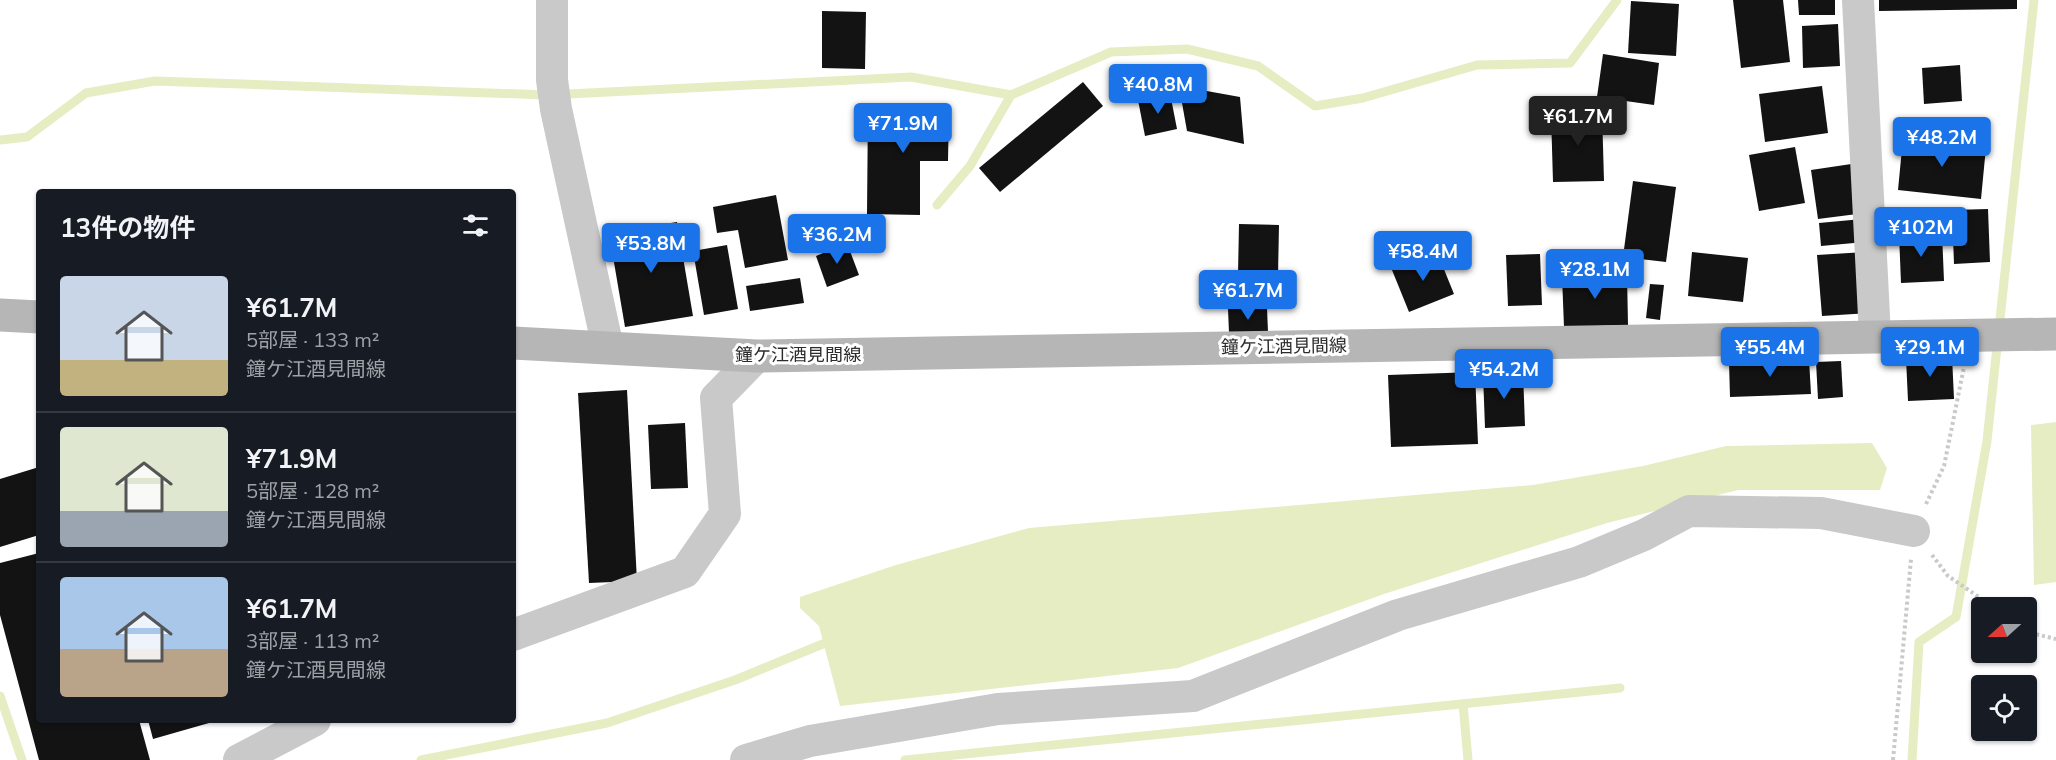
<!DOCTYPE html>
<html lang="ja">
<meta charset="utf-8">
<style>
:root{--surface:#171b24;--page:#20242c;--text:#f1f3f6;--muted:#9ea1a6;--line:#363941;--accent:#1a73e8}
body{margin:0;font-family:Mulish,"Noto Sans JP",sans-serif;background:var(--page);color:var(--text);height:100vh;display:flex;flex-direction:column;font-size:22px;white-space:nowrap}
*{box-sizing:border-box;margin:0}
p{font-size:20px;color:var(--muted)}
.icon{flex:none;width:33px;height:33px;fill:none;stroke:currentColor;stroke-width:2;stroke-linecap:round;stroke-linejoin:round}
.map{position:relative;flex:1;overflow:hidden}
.details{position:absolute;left:36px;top:189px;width:480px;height:534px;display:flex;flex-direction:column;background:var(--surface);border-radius:6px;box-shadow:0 2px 4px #0004}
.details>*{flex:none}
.needle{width:39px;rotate:249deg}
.controls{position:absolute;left:1971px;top:597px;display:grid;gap:12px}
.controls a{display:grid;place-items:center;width:66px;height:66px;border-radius:6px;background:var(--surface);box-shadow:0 2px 4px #0004;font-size:30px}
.price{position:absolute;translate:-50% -51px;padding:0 14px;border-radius:6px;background:var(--accent);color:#fff;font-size:20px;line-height:39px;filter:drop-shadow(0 2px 3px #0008)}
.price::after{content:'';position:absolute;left:50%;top:36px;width:18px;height:14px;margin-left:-9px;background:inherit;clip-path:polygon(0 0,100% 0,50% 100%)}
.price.selected{background:#222;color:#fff}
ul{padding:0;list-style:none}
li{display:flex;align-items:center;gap:18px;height:150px;padding:0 24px}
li+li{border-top:2px solid var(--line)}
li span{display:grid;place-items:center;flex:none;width:168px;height:120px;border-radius:6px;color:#555}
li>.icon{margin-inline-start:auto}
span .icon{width:72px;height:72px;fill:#fffc;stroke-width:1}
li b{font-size:26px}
h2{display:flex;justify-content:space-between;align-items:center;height:72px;padding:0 24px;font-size:26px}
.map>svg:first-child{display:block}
.water{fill:#e6edc2}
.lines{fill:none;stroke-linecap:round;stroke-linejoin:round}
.stream{stroke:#e6edc2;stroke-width:9}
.building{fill:#131313}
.path{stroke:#c9c9c9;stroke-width:4;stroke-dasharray:3 3;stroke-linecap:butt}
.minor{stroke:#c9c9c9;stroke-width:32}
.secondary{stroke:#b6b6b6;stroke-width:33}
.labels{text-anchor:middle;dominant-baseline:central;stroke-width:6;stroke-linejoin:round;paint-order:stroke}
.street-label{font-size:18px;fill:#2c2c2c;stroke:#fff}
</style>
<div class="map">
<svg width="2056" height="760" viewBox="0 0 2056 760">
<rect width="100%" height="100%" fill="#fff"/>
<!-- water -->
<g class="water">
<polygon points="2056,422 2056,582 2034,585 2031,425"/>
<polygon points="1872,443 1887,468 1880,490 1738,490 1607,523 1384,594 1178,668 840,706 819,626 800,608 800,597 896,565 1029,528 1533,485 1643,466 1726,446"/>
</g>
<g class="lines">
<!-- stream -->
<g class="stream">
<polyline points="0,140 27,137 86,93 155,81 548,95 911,77 1011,95"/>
<polyline points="937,205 970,166 1011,95 1111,52 1187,49 1258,66 1315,106 1363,98 1477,65 1570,63 1617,0"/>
<polyline points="0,696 22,760"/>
<polyline points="1463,704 1468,760"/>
<polyline points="421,760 607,723 735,680 835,639"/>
<polyline points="905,760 1620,688"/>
<polyline points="1912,760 1919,642 1956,617 1987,441 2034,0"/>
</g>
</g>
<!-- building -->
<g class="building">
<polygon points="1733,0 1783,0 1790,62 1741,68"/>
<polygon points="1798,0 1835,0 1835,15 1799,15"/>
<polygon points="1879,0 2017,0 2017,9 1879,11"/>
<polygon points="1631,1 1679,4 1676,56 1628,53"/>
<polygon points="822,11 866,12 865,69 822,68"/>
<polygon points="1838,24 1840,66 1803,68 1802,26"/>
<polygon points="1603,54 1659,63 1654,105 1597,97"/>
<polygon points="1960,65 1962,101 1924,104 1922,68"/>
<polygon points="1083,82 1103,106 1000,192 979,168"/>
<polygon points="1179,86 1240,97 1244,144 1187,131"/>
<polygon points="1822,86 1828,133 1765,142 1759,94"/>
<polygon points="1170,93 1177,129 1145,136 1138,100"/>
<polygon points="868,104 949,105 948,161 920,161 920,215 867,214"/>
<polygon points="1602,112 1604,181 1553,182 1551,114"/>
<polygon points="1903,138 1986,147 1981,199 1898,190"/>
<polygon points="1795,147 1805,203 1759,211 1749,155"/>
<polygon points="1858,163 1865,213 1818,219 1811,170"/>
<polygon points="1633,181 1676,187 1666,262 1623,257"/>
<polygon points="776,195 788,260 745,268 738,230 717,233 713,207"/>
<polygon points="1988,209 1990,262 1954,264 1952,210"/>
<polygon points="1862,219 1865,242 1821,246 1819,223"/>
<polygon points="677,222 693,316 625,327 609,233"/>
<polygon points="1239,224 1279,225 1278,275 1238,274"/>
<polygon points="1942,233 1944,281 1901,283 1899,234"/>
<polygon points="847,243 859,275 827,287 816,256"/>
<polygon points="727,245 738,309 704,315 693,251"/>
<polygon points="1437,252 1454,294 1409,312 1392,270"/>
<polygon points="1692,252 1748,258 1743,302 1688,296"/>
<polygon points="1865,252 1870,313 1822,316 1817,255"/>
<polygon points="1540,254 1542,305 1508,306 1506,255"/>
<polygon points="1627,274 1628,325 1564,327 1562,276"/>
<polygon points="800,278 804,303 750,311 746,286"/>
<polygon points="1271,280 1272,303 1233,304 1232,281"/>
<polygon points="1650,284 1664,285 1660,320 1646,318"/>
<polygon points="1267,308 1268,332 1229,333 1228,309"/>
<polygon points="1952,356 1954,399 1908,401 1906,358"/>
<polygon points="1809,359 1811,394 1730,397 1729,362"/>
<polygon points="1841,361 1843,397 1818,399 1816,362"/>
<polygon points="1475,372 1478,444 1391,447 1388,375"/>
<polygon points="1523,372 1525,426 1485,428 1483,374"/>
<polygon points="627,390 637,581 589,583 578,393"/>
<polygon points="685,423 688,488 651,489 648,425"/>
<polygon points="39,467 39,535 0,547 0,479"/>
<polygon points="39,553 39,720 139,720 150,760 39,760 0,615 0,563"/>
<polygon points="148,720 215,720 216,721 153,739"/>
</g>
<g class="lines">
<!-- path -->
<g class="path">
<polyline points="1926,504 1944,466 1964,367"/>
<polyline points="1932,555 1948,576 1995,608"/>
<polyline points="2026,628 2035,634 2056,639"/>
<polyline points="1893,760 1911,559"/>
</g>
<!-- minor -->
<g class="minor">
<polyline points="552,0 552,80 556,109 608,348"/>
<polyline points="1858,0 1875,336"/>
<polyline points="513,635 685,572 725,514 716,398 757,356"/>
<polyline points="239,760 315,720"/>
<polyline points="746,760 810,741 998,709 1193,696 1398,615 1579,562 1644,535 1689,511 1821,513 1914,531"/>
</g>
<!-- secondary -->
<g class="secondary">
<polyline points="0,315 39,317"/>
<polyline points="513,343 757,356 2056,334"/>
</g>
</g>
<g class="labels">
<!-- street labels -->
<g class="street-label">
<text transform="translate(1284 346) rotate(-1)">鐘ケ江酒見間線</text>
<text x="798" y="354">鐘ケ江酒見間線</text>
</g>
</g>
</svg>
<div class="controls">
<a><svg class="needle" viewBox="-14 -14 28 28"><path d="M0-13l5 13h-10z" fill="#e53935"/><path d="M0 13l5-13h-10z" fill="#9ea1a6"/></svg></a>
<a><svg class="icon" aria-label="locate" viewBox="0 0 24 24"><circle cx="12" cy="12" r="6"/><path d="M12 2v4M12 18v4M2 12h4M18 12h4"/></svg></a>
</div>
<b class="price" style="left:1158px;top:115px">¥40.8M</b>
<b class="price selected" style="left:1578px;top:147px">¥61.7M</b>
<b class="price" style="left:903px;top:154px">¥71.9M</b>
<b class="price" style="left:1942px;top:168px">¥48.2M</b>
<b class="price" style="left:1921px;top:258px">¥102M</b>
<b class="price" style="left:837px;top:265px">¥36.2M</b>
<b class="price" style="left:651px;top:274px">¥53.8M</b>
<b class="price" style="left:1423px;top:282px">¥58.4M</b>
<b class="price" style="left:1595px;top:300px">¥28.1M</b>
<b class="price" style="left:1248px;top:321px">¥61.7M</b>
<b class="price" style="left:1770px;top:378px">¥55.4M</b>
<b class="price" style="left:1930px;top:378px">¥29.1M</b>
<b class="price" style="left:1504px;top:400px">¥54.2M</b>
<section class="details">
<h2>13件の物件<svg class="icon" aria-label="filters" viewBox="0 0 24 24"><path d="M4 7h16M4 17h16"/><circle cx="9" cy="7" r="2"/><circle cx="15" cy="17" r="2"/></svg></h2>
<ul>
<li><span style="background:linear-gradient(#c9d6e8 70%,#c2b280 0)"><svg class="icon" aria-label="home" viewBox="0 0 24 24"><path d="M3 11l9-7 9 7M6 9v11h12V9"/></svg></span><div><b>¥61.7M</b><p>5部屋 · 133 m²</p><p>鐘ケ江酒見間線</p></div></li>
<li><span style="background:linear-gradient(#dfe7d0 70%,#9aa5b1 0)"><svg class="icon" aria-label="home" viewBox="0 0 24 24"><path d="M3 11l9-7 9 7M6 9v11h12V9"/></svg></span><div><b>¥71.9M</b><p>5部屋 · 128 m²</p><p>鐘ケ江酒見間線</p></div></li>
<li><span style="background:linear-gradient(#a9c7e8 60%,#b9a48a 0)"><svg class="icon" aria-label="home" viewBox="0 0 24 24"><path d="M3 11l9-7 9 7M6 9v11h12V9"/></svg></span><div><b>¥61.7M</b><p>3部屋 · 113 m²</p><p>鐘ケ江酒見間線</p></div></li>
</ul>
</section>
</div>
